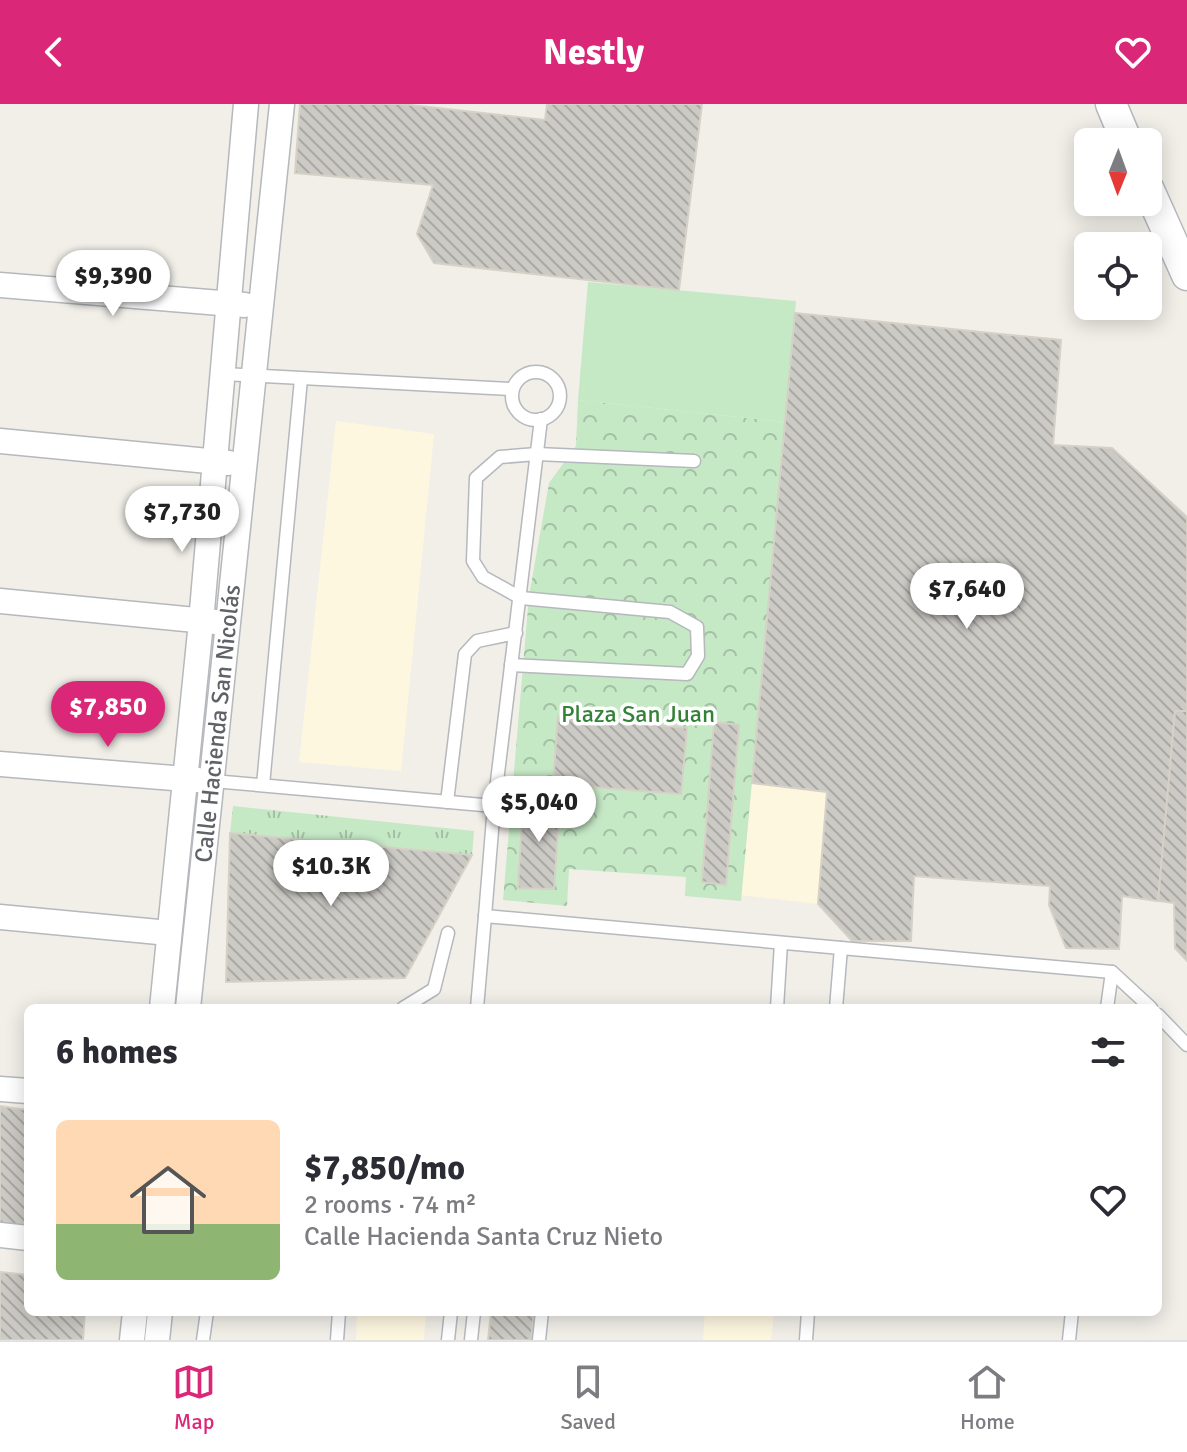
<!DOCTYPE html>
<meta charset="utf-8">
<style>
:root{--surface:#fff;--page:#f7f7f7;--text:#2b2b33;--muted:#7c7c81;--line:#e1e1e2;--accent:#db2777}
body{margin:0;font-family:Signika,sans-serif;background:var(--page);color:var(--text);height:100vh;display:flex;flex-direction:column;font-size:30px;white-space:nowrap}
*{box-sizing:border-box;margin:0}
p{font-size:26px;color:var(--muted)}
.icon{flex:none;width:44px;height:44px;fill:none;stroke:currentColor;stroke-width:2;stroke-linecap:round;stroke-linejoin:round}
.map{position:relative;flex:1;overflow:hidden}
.drawer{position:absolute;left:24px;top:900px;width:1138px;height:312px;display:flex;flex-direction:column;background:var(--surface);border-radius:12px;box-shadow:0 4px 20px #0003}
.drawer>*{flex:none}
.needle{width:52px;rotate:181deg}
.controls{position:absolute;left:1074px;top:24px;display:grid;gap:16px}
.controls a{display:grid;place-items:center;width:88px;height:88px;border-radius:12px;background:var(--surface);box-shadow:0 4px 20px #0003;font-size:40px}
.price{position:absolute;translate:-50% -68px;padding:0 18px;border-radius:28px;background:#fff;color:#222;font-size:26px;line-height:52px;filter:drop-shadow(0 2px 4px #0008)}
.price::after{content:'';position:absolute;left:50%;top:48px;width:24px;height:18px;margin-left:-12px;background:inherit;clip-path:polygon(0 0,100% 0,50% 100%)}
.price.current{background:var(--accent);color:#fff}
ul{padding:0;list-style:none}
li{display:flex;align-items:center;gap:24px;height:200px;padding:0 32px}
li+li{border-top:2px solid var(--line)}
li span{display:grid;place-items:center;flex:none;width:224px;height:160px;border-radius:12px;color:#555}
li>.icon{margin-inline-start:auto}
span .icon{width:96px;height:96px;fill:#fffc;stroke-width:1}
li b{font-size:34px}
h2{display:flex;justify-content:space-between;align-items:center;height:96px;padding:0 32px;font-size:34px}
header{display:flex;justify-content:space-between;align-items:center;height:104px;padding:0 32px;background:var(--accent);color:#fff;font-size:36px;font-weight:800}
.dock{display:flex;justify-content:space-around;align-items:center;height:112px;border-top:2px solid var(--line);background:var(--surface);font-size:22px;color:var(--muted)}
.dock a{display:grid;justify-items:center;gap:4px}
.dock .current{color:var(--accent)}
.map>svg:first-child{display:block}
.commercial{fill:#fef7e0}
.grass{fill:url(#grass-tufts)}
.park{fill:url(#park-crowns)}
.garden{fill:#c5e8c5}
.building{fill:url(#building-back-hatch);stroke:#d6d1c6;stroke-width:2}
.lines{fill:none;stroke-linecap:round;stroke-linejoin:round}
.service-casing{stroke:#b5b8bc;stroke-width:15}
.minor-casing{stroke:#b5b8bc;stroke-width:27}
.tertiary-casing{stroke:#b5b8bc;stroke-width:33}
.service{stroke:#fff;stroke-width:12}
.minor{stroke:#fff;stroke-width:24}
.tertiary{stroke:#fff;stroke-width:30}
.labels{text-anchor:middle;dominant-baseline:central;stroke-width:7;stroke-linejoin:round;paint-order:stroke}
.park-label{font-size:24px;fill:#348238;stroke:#fff}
.street-label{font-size:24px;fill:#5f6368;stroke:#fff}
</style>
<header><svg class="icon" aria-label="back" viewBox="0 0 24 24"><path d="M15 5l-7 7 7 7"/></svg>Nestly<svg class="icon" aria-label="heart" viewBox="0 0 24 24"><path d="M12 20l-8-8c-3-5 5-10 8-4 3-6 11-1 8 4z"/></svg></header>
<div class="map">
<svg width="1187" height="1236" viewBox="0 0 1187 1236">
<defs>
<pattern id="grass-tufts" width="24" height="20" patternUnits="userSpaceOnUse" patternTransform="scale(2)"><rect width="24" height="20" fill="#c5e8c5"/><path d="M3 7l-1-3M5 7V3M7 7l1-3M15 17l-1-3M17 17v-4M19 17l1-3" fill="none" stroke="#a3c0a4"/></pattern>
<pattern id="park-crowns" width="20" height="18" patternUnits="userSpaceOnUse" patternTransform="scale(2)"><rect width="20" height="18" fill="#c5e8c5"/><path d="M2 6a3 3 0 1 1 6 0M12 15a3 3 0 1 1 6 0" fill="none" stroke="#a3c0a4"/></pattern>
<pattern id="building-back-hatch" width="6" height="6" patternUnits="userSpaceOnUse" patternTransform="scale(2)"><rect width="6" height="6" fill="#cccac5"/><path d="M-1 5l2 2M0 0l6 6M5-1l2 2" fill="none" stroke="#a9a8a4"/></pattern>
</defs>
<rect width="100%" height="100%" fill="#f1efe8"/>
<!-- commercial -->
<g class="commercial">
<polygon points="336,317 434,330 401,667 299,658"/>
<polygon points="752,679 827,688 818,800 741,791"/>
<polygon points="357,1208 426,1208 424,1236 356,1236"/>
<polygon points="705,1208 774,1208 771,1236 703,1236"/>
</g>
<!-- grass -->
<polygon class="grass" points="233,702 474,727 472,751 230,729"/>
<!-- park -->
<polygon class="park" points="578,296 785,318 741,797 685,792 686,773 569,765 567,802 503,796 529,492 549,379 576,342"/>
<!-- garden -->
<polygon class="garden" points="588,178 796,197 785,318 578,296"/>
<!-- building -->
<g class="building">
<polygon points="300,0 402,0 545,16 547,0 702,0 679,186 434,159 417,130 433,81 295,69"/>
<polygon points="795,209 1061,236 1053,341 1112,344 1187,413 1187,607 1175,607 1158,797 1122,792 1119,845 1066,844 1049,801 1050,782 914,772 911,837 852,837 818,800 827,688 752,679"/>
<polygon points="1175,607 1187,607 1187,857 1175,844 1174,799 1158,797"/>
<polygon points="558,612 687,624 681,690 553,680"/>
<polygon points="714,618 739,621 726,781 702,778"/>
<polygon points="523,696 560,697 554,785 518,784"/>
<polygon points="230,729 472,751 405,874 226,878"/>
<polygon points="0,1002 28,1006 28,1121 0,1119"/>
<polygon points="0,1168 28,1171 28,1208 85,1208 83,1236 0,1236"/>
<polygon points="491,1208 534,1208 531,1236 488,1236"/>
</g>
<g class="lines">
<!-- service casing -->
<g class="service-casing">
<g id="service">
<circle cx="536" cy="292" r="24"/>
<polyline points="224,270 512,285"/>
<polyline points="511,561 687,570 698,552 697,523 670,508 521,494 483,473 473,457 476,374 500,353 537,350 694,357"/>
<polyline points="213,677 494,702 485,812"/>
<polyline points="263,681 301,275"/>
<polyline points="447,698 465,550 477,537 516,529"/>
<polyline points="494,702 541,315"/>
<polyline points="841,844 1112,868 1151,904"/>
<polyline points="403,904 434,885 448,829"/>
<polyline points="477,904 485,812 841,844 836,904"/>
<polyline points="777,904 781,839"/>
<polyline points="1107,904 1112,868"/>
<polyline points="1158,911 1187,941"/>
<polyline points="203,1236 207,1208"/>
<polyline points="337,1236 339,1208"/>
<polyline points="448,1236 451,1208"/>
<polyline points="471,1236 474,1208"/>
<polyline points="539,1236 542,1208"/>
<polyline points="806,1236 808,1208"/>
<polyline points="1069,1236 1072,1208"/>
</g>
</g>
<!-- minor casing -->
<g class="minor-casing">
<g id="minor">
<polyline points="0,181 245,201"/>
<polyline points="0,337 229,359"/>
<polyline points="0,497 216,518"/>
<polyline points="0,660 198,676"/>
<polyline points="0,813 169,829"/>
<polyline points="162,904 201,518 246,0"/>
<path id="s1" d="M188,904L282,0"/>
<polyline points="0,985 28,987"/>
<polyline points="0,1131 28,1134"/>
<polyline points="132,1236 135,1208"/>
<polyline points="157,1236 160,1208"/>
</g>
</g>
<!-- tertiary casing -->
<g class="tertiary-casing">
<g id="tertiary">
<polyline points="1111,0 1127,38"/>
<polyline points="1148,84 1187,171"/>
</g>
</g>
<!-- service -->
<use href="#service" class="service"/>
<!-- minor -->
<use href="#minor" class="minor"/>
<!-- tertiary -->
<use href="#tertiary" class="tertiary"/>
</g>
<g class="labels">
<!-- park labels -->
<g class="park-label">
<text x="638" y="610">Plaza San Juan</text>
</g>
<!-- street labels -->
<g class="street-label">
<text stroke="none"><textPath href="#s1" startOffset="286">Calle Hacienda San Nicolás</textPath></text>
</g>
</g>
</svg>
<div class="controls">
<a><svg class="needle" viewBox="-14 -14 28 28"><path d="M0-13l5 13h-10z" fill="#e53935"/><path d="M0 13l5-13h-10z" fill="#7c7c81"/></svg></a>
<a><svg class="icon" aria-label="locate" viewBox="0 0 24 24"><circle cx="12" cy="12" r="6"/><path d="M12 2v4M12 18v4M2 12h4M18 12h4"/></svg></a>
</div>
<b class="price" style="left:113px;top:214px">$9,390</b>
<b class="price" style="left:182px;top:450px">$7,730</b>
<b class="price" style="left:967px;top:527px">$7,640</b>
<b class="price current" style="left:108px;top:645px">$7,850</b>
<b class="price" style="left:539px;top:740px">$5,040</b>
<b class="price" style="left:331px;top:804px">$10.3K</b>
<section class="drawer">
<h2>6 homes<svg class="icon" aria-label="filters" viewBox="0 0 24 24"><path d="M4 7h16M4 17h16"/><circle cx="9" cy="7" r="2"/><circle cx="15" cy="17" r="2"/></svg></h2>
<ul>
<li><span style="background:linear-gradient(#ffd9b3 65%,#8fb573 0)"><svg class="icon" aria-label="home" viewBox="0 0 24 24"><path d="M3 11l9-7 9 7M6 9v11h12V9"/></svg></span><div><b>$7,850/mo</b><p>2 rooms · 74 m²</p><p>Calle Hacienda Santa Cruz Nieto</p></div><svg class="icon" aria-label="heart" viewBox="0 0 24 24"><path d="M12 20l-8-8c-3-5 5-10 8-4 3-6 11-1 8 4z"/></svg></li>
</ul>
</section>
</div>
<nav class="dock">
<a class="current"><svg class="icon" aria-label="map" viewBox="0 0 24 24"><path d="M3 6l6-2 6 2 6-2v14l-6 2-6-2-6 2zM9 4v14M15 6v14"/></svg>Map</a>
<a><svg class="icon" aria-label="saved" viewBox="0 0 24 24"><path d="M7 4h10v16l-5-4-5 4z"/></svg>Saved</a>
<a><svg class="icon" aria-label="home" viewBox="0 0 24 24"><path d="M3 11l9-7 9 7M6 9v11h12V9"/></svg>Home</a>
</nav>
